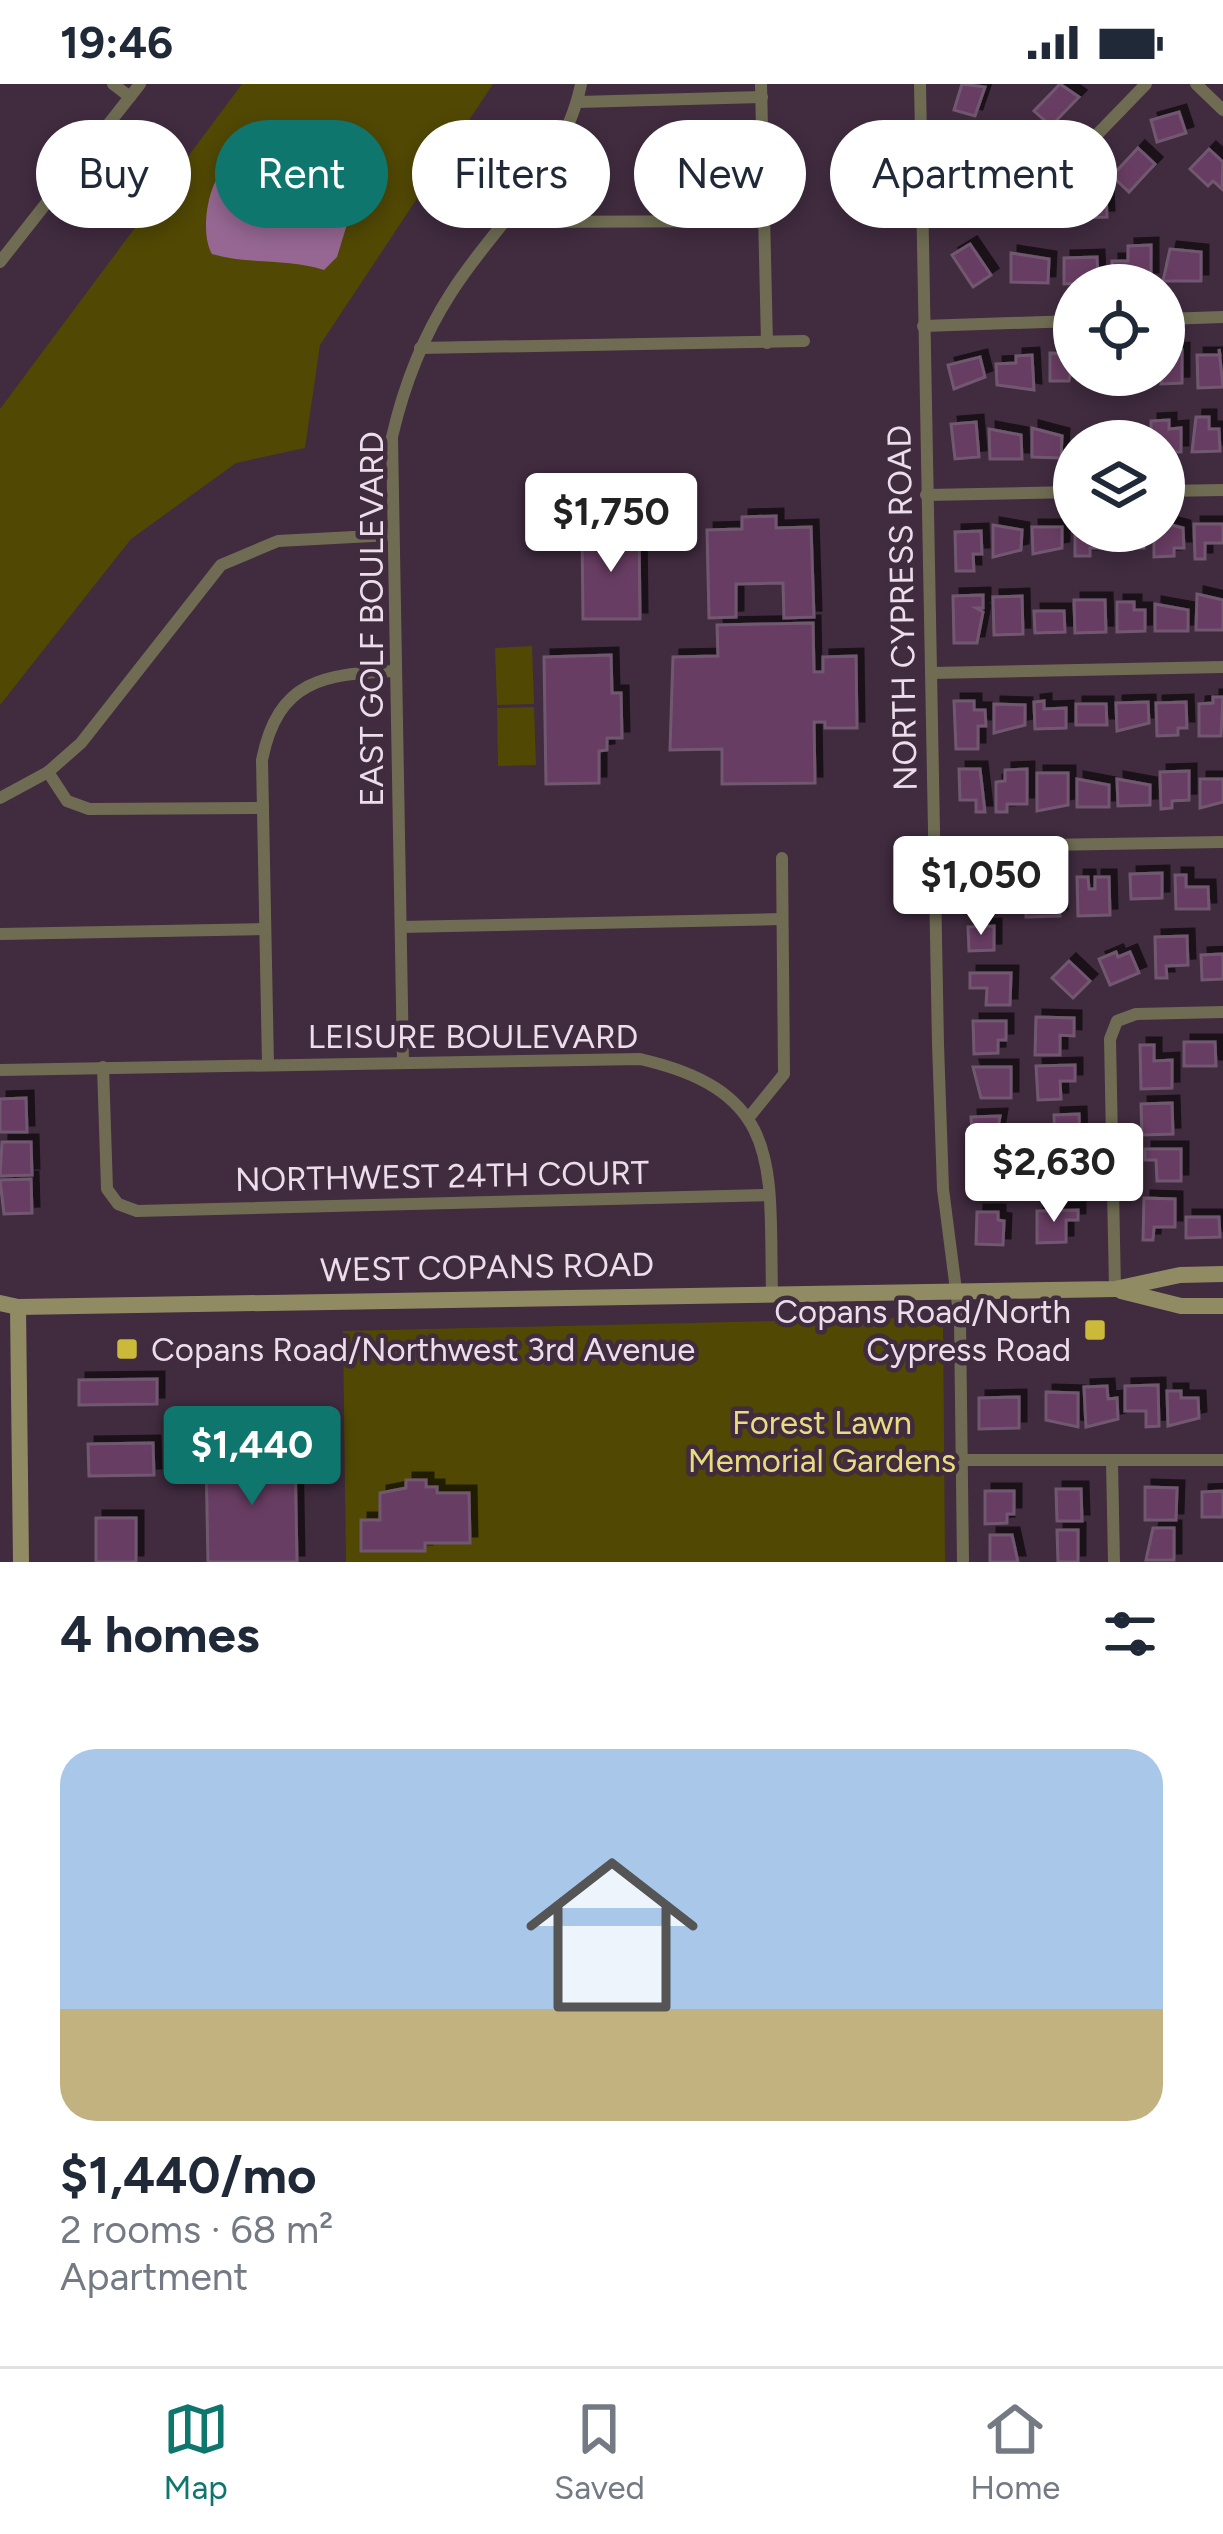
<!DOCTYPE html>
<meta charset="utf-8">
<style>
:root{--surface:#fff;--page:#f6f6f7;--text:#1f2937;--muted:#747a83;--line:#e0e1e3;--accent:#0f766e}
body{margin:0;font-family:Figtree,sans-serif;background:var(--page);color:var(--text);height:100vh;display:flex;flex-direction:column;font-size:45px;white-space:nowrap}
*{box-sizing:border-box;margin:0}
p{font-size:39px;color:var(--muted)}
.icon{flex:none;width:66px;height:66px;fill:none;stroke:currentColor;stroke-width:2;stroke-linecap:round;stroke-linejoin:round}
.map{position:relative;height:1478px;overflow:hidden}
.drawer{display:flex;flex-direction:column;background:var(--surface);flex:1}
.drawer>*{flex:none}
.hud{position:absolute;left:36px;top:36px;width:1152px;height:108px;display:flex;gap:24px}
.tools{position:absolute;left:1053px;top:180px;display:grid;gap:24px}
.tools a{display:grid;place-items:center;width:132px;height:132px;border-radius:50%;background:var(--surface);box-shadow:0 6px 18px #0003;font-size:60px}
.price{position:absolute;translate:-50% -102px;padding:0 27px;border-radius:12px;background:#fff;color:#222;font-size:39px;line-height:78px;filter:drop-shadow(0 3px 6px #0008)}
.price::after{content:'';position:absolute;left:50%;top:72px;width:36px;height:27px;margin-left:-18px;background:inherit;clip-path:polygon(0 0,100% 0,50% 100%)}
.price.current{background:var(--accent);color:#fff}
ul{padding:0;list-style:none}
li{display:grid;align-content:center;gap:24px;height:636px;padding:0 60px}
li+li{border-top:3px solid var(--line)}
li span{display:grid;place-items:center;height:372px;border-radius:36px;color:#555}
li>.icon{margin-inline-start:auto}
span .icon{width:216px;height:216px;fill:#fffc;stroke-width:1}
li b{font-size:51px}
h2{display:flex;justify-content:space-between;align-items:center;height:144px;padding:0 60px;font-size:51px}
.chip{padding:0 42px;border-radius:54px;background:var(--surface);box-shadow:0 6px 18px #0003;font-size:42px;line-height:108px}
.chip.current{background:var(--accent);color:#fff}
.status{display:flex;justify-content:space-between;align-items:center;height:84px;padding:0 60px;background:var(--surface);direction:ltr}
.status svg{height:33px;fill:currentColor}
.tab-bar{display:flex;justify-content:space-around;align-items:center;height:168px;border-top:3px solid var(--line);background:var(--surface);font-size:33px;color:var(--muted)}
.tab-bar a{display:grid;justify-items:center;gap:6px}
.tab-bar .current{color:var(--accent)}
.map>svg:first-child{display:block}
.green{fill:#514804}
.water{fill:#956792}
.building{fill:#673c64;stroke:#71596f;stroke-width:3;filter:url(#shadow)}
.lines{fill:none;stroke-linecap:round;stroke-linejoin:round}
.street{stroke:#6f6c53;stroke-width:12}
.secondary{stroke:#918b63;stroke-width:16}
.poi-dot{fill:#cbb939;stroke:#402b3f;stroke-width:4.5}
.labels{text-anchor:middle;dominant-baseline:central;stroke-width:9;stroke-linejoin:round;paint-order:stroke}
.street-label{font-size:33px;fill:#ebdde9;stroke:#402b3f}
.poi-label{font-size:33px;fill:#ebdde9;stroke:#402b3f;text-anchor:end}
.park-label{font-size:33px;fill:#e8db80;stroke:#402b3f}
</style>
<div class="status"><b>19:46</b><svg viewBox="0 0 49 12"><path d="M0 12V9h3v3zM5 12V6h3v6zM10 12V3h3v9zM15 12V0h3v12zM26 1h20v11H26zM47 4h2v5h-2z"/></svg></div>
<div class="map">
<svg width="1223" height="1478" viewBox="0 0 1223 1478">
<defs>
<filter id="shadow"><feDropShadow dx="7" dy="-7" stdDeviation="0" flood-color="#0009"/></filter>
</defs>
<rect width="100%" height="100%" fill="#402b3f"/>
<!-- green -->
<g class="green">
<polygon points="242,0 493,0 320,261 305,364 236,379 131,455 0,621 0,325"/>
<polygon points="532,562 534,620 497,621 495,564"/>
<polygon points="534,623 536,681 498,682 497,624"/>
<polygon points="943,1233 945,1478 346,1478 343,1247"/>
</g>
<!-- water -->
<path class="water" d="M224,86C251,92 276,105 304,115C320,121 337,117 352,124L337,173L324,186C288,174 250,181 212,170C200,151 207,100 224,86Z"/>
<!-- building -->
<g class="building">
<polygon points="962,0 985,3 975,32 954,26"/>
<polygon points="1060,0 1079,13 1051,42 1034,27"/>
<polygon points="1179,28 1186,49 1157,58 1151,36"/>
<polygon points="968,47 968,54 984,54 985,73 977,73 977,86 955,86 954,48"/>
<polygon points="1042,51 1043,61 1037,62 1043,90 1024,93 1011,71 1020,70 1018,56"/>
<polygon points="1138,64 1155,80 1129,108 1112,92"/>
<polygon points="1209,65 1223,78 1222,105 1213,97 1208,102 1190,85"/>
<polygon points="977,105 977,114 985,113 978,140 956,140 955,106"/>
<polygon points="1076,109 1106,109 1107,133 1077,134"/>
<polygon points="970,160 991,191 973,203 952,171"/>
<polygon points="1151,161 1151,195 1112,196 1112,177 1128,177 1128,162"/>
<polygon points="1170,165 1201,168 1201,197 1163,197"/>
<polygon points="1011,169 1049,175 1048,199 1011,198"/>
<polygon points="1097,173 1098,199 1064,200 1064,174"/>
<polygon points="1219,265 1223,303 1198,304 1197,271 1220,271"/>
<polygon points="1182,266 1182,299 1161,300 1164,267"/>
<polygon points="1050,269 1074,270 1069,297 1050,297"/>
<polygon points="1032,271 1034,306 997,301 996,280 1016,279 1016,272"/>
<polygon points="980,273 985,293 954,305 948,281"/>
<polygon points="1094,291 1130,291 1130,305 1094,298"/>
<polygon points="1196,333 1209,333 1209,345 1219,345 1220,367 1192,368"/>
<polygon points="1169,336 1169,345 1181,344 1181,368 1164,368 1164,357 1151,357 1151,337"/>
<polygon points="976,338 979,373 955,375 951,340"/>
<polygon points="1032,344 1062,352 1061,374 1032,373"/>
<polygon points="989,345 1021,351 1022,375 990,375"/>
<polygon points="776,432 776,444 811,443 814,533 784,534 783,499 736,500 736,533 709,534 707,446 742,445 742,433"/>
<polygon points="1164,439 1183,444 1184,464 1174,464 1174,472 1154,473 1154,447 1164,447"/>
<polygon points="1194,440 1223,440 1223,459 1205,459 1205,475 1195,475"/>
<polygon points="993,441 1022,446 1021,466 993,473"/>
<polygon points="1032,443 1062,443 1062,464 1033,470"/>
<polygon points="582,446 639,446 640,535 583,535"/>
<polygon points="981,447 982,470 973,470 974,487 956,487 955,448"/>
<polygon points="1075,447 1102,447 1103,464 1090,464 1090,472 1075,472"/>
<polygon points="1112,447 1144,447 1144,464 1112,463"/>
<polygon points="1197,510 1223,516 1223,546 1196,546"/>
<polygon points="983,511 983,524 976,524 983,528 977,559 954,559 953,512"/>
<polygon points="1022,512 1023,550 994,551 993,513"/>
<polygon points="1074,516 1105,516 1106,548 1075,549"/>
<polygon points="1117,518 1134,518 1134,526 1145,526 1145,547 1117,548"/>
<polygon points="1155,520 1188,526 1188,547 1155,547"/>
<polygon points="1034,527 1064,527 1065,548 1035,549"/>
<polygon points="813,539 814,588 823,588 823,573 856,572 857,644 825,644 825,638 814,638 815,699 722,700 722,665 670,666 673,573 718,572 717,541"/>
<polygon points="611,571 612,609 621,609 622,654 607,654 607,666 599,667 599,699 546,700 544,573"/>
<polygon points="1213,613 1223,613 1221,652 1199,652 1199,620 1213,619"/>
<polygon points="954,617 974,617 974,626 985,626 986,642 978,642 978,665 956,665"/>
<polygon points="1044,617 1044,625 1066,624 1066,644 1035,645 1034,618"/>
<polygon points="1148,618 1149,639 1117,647 1116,619"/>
<polygon points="1186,618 1187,644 1178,644 1178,651 1157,652 1156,619"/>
<polygon points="994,620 1025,621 1025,641 994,649"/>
<polygon points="1076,620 1106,620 1107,641 1076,641"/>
<polygon points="959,685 980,685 985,728 976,728 976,716 960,716"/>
<polygon points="1027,685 1027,720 1007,720 1007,728 996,728 996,698 1005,697 1005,686"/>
<polygon points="1189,687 1189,716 1172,717 1172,724 1161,725 1160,688"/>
<polygon points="1037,689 1068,689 1068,721 1037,727"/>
<polygon points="1077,695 1109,701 1109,723 1077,723"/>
<polygon points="1117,695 1150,701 1150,721 1118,722"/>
<polygon points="1200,695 1223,695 1223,718 1200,724"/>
<polygon points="989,787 989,820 969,820 969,788"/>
<polygon points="1162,789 1162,814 1131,815 1130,790"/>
<polygon points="1175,791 1186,791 1186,803 1208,803 1209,825 1176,825"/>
<polygon points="1077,793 1088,793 1089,805 1095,805 1095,793 1109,793 1110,831 1078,832"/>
<polygon points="1025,794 1037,794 1038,806 1059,806 1060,832 1026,833"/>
<polygon points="994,842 994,866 969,867 968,843"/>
<polygon points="1187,852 1188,881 1166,882 1167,894 1156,894 1155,853"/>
<polygon points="1116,868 1118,873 1130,868 1139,889 1110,901 1099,875"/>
<polygon points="1223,870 1223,895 1202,896 1201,871"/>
<polygon points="1069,877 1090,897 1073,914 1052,894"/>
<polygon points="970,889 1011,889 1010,921 986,921 987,904 970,904"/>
<polygon points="1036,933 1074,934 1074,952 1060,951 1060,971 1035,971"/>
<polygon points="973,937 1006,937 1006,956 998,956 998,969 974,970"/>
<polygon points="1184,958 1215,958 1216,982 1184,982"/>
<polygon points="1140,961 1154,961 1154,977 1172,976 1172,1004 1141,1005"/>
<polygon points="1075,981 1075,997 1060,997 1061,1015 1038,1016 1036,982"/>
<polygon points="973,983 1011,983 1011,1014 981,1014"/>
<polygon points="26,1014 27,1048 0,1048 0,1015"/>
<polygon points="1172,1019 1173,1050 1142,1051 1141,1020"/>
<polygon points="1079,1030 1080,1062 1055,1063 1054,1031"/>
<polygon points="1000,1032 995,1063 973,1064 971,1033"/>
<polygon points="2,1058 31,1058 32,1091 0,1092"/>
<polygon points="1145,1065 1181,1065 1181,1097 1157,1097 1156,1076 1145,1076"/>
<polygon points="1051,1076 1078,1077 1077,1110 1050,1109"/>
<polygon points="976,1079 1012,1080 1016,1111 990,1111 991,1094 976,1094"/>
<polygon points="31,1095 32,1129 4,1130 0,1096"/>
<polygon points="1144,1114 1175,1115 1175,1143 1154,1143 1153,1156 1143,1156"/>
<polygon points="1078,1126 1078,1136 1066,1136 1066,1158 1037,1159 1037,1127"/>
<polygon points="977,1128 998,1128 998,1136 1004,1137 1003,1161 976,1160"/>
<polygon points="1186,1133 1219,1133 1220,1153 1186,1154"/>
<polygon points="157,1295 157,1320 79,1321 79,1296"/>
<polygon points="1158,1301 1159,1342 1146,1343 1146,1327 1125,1327 1125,1302"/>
<polygon points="1107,1302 1108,1315 1117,1314 1118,1335 1086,1343 1084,1303"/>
<polygon points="1167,1307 1181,1307 1181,1314 1198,1314 1199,1334 1168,1342"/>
<polygon points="1046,1308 1078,1309 1078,1343 1046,1336"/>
<polygon points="1019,1313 1019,1344 979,1345 979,1314"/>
<polygon points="153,1359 154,1391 89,1392 88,1360"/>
<polygon points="295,1369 297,1478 208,1478 206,1371"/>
<polygon points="406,1396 426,1396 426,1403 437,1403 437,1409 469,1409 470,1459 425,1459 425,1467 361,1467 361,1436 380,1436 380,1409 406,1404"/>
<polygon points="1145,1403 1177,1404 1176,1436 1145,1436"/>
<polygon points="1056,1405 1081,1405 1082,1437 1057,1437"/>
<polygon points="985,1407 1014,1407 1014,1430 1007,1430 1007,1439 985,1440"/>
<polygon points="1223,1407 1223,1433 1202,1433 1202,1408"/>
<rect x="96" y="1434" width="40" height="44"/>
<polygon points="1153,1444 1174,1444 1174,1476 1146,1476"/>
<polygon points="1057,1446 1078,1446 1078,1478 1058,1478"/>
<polygon points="990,1451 1012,1451 1018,1478 990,1478"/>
</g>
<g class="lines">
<!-- street -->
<g class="street">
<polyline points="113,0 130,13"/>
<polyline points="761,0 767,259"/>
<polyline points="920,0 938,960 943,1105 960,1237 963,1478"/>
<polyline points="1196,0 1223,26"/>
<polyline points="578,18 762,13"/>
<polyline points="1085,63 1146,0"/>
<polyline points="509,138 764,137"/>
<polyline points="0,178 140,0"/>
<polyline points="1164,235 1223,233"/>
<polyline points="923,242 1074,237"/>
<polyline points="420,264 804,257"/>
<polyline points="1164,407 1223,406"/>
<polyline points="926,411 1074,408"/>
<polyline points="931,589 1223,583"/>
<polyline points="48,688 67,717 89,725 263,724"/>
<polyline points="0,714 48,688 81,659 221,481 278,457 391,451"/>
<polyline points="934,763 1223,758"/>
<polyline points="401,843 782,835"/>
<polyline points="0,850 265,845"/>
<path d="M403,978L392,353C404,301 422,254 451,209C495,139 564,85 581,0"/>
<path d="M268,980L262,676C278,596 323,590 395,587"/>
<polyline points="103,983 107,1105 118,1120 137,1127 769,1111"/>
<path d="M0,986L640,975C785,1008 769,1084 772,1208"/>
<polyline points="750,1032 784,990 782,774"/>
<polyline points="1115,1205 1110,955 1117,937 1136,930 1223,928"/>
<polyline points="962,1376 1223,1376"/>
<polyline points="1112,1378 1114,1478"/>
</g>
<!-- secondary -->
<g class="secondary">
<polyline points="1121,1207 1181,1222 1223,1222"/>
<polyline points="0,1219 18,1223 1115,1205 1180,1191 1223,1190"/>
<polyline points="18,1223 21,1478"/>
</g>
</g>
<!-- markers -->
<g class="poi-dot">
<rect x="1083" y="1234" width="24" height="24" rx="6"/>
<rect x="115" y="1253" width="24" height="24" rx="6"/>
</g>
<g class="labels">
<!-- street labels -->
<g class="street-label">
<text transform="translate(902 524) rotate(-91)">NORTH CYPRESS ROAD</text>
<text transform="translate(371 535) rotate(-90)">EAST GOLF BOULEVARD</text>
<text x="473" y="952">LEISURE BOULEVARD</text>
<text transform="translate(442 1092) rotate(-1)">NORTHWEST 24TH COURT</text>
<text transform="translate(487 1183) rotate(-1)">WEST COPANS ROAD</text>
</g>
<!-- poi labels -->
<g class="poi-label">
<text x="1071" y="1227">Copans Road/North<tspan x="1071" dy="38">Cypress Road</tspan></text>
<text x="151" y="1265" text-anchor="start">Copans Road/Northwest 3rd Avenue</text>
</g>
<!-- park labels -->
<g class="park-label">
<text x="822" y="1338">Forest Lawn<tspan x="822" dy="38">Memorial Gardens</tspan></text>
</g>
</g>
</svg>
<div class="tools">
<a><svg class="icon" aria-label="locate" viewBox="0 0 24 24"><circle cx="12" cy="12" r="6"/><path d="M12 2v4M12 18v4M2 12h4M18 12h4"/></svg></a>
<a><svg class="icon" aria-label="layers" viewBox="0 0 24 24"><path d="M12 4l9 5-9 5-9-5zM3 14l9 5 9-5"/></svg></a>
</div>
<b class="price" style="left:611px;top:491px">$1,750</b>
<b class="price" style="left:981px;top:854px">$1,050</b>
<b class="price" style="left:1054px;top:1141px">$2,630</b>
<b class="price current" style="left:252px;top:1424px">$1,440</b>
<div class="hud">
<a class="chip">Buy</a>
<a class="chip current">Rent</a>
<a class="chip">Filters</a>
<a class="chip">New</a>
<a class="chip">Apartment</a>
</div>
</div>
<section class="drawer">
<h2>4 homes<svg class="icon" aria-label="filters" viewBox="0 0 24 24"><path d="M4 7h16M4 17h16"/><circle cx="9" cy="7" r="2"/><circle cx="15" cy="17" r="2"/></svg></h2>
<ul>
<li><span style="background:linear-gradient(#a9c7e8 70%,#c2b280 0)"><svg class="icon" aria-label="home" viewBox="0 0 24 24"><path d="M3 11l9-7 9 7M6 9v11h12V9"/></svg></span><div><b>$1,440/mo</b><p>2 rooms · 68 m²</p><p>Apartment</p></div></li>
</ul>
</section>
<nav class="tab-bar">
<a class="current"><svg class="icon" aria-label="map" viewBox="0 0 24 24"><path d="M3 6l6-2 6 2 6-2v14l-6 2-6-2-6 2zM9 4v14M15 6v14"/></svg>Map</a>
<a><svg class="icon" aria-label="saved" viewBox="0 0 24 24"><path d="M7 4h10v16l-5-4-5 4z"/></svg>Saved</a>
<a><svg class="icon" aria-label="home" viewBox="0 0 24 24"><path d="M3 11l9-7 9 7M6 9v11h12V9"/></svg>Home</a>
</nav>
